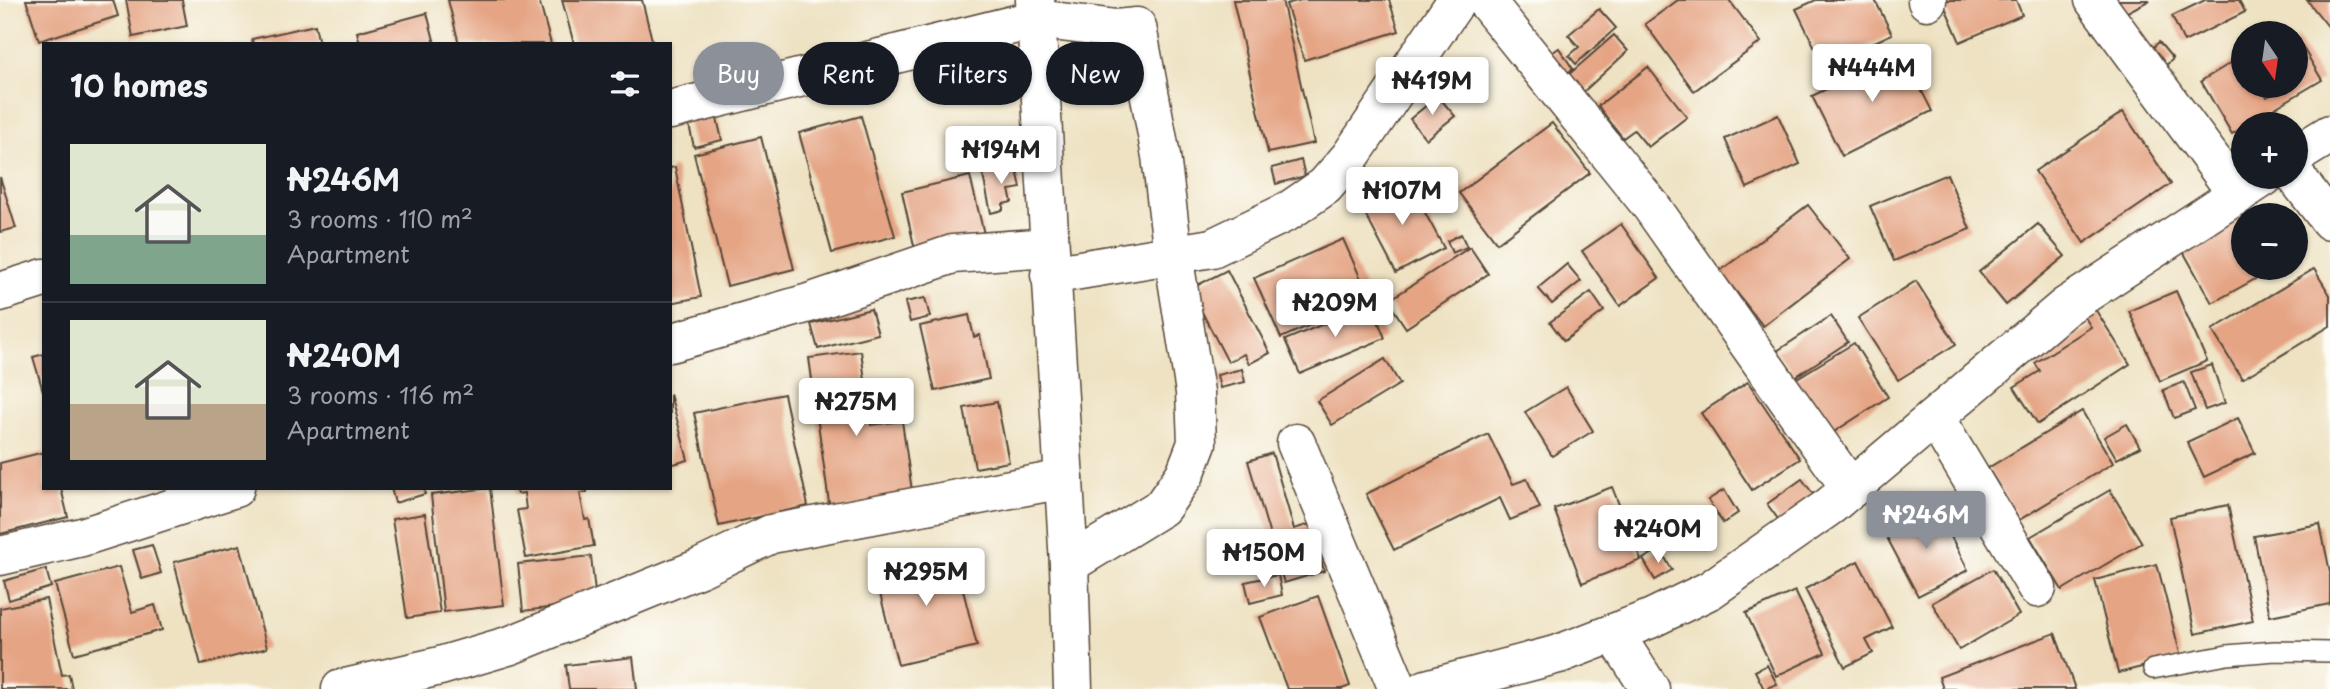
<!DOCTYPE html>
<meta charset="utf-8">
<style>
:root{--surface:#171b24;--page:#20242c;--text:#f1f3f6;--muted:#9ea1a6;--line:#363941;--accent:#8c9099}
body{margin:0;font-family:"Playpen Sans",sans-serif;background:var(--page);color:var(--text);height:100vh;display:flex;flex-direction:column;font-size:26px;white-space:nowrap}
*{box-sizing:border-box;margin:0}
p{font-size:23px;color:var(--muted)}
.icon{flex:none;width:38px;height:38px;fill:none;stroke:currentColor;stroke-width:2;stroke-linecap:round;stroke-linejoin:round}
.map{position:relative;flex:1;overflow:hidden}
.drawer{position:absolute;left:42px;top:42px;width:630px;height:448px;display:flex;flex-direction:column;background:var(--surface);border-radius:0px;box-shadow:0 2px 5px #0004}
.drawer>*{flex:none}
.hud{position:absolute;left:693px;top:42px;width:665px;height:63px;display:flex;gap:14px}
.needle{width:46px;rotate:167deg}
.buttons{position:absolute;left:2231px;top:21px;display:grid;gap:14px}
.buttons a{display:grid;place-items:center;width:77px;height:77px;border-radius:50%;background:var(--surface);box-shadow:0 2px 5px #0004;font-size:35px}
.price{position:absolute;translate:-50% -60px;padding:0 16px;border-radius:7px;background:#fff;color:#222;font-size:23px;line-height:46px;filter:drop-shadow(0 2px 4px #0008)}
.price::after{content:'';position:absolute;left:50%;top:42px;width:21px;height:16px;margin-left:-10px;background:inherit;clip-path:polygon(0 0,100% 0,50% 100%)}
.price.on{background:var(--accent);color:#fff}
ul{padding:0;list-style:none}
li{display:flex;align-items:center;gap:21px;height:175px;padding:0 28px}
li+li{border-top:2px solid var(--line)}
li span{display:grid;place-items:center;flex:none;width:196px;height:140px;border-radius:0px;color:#555}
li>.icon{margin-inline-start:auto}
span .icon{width:84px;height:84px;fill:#fffc;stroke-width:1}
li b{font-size:30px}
h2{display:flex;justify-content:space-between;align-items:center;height:84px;padding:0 28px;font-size:30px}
.tag{padding:0 24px;border-radius:32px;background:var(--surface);box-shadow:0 2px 5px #0004;font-size:24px;line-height:63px}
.tag.on{background:var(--accent);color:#fff}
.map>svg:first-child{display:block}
.building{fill:#e5a484}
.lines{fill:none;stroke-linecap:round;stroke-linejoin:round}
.lane-casing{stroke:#564637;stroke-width:22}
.street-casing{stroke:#564637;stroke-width:41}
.secondary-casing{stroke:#564637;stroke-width:41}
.lane{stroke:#fff;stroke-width:19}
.street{stroke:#fff;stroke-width:38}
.secondary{stroke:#fff;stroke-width:38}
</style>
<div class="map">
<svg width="2330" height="689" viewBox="0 0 2330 689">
<rect width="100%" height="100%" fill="#fdfcf7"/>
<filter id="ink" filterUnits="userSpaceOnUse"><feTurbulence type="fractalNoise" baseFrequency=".0143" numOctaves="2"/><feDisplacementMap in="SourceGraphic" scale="14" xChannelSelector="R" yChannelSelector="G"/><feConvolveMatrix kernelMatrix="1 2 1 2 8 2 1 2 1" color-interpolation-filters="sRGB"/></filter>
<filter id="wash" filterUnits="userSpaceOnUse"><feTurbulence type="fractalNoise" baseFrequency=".00686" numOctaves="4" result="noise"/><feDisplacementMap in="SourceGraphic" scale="28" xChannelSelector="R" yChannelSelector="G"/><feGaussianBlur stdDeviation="1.57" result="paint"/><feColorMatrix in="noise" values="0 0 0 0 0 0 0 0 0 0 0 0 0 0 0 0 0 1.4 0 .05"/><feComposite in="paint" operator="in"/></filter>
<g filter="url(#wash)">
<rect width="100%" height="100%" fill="#eee2c2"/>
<g id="blocks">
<!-- building -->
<g class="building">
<polygon points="26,0 113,0 118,16 39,41"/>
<polygon points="126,0 182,0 187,26 133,37"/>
<polygon points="448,0 539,0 551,44 459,44"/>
<polygon points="562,0 642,0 653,44 574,44"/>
<polygon points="1233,0 1282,0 1314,143 1268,153"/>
<polygon points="1301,0 1389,0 1399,31 1304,60 1286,4"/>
<polygon points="1678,0 1729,0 1761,42 1694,91 1645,24"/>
<polygon points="1816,0 1875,0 1892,34 1824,66 1796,9"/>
<polygon points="1942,0 2016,0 2022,15 1960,42"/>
<polygon points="2108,0 2150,0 2118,17"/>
<polygon points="2205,0 2239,0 2245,12 2184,42 2172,16"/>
<polygon points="2307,0 2330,0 2330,29"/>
<polygon points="1599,9 1616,28 1576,64 1569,56 1579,47 1568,35"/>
<polygon points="427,13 435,44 360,44 357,32"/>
<polygon points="315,25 319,44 253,44 252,39"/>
<polygon points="1614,35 1628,51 1581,94 1566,77"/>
<polygon points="2296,36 2322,80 2248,124 2244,124 2244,127 2232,134 2201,81 2244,55 2244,86 2259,86 2267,97 2274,93 2269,86 2296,86"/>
<polygon points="2159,42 2173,59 2155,75 2141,58"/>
<polygon points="1559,48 1573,69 1557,80 1543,59"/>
<polygon points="1902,52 1932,111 1842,156 1812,96"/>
<polygon points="1648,67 1687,117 1648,147 1634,130 1623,138 1598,106"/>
<polygon points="1438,96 1455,116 1426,139 1410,119"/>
<polygon points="714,105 722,140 694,147 686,112"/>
<polygon points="2123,112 2171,184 2084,243 2035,171"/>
<polygon points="1778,115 1800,164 1747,188 1725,139"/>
<polygon points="861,116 895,236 832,253 799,133"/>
<polygon points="1552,123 1590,173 1497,243 1459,193"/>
<polygon points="761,137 794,269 727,286 694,154"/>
<polygon points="1301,160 1305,176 1276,184 1272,168"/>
<polygon points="1016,165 1021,188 1009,190 1012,202 1003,204 1003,210 991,213 982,171"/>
<polygon points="675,167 701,297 670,303 670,168"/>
<polygon points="1947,174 1970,229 1894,261 1870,206"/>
<polygon points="970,176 984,234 915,250 902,192"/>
<polygon points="0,177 16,228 0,232"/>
<polygon points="1408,181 1444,248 1396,273 1361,206"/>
<polygon points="1808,205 1850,259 1763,326 1720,271"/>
<polygon points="2244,209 2247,215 2244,215 2244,268 2275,268 2212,303 2180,246"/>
<polygon points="1621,224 1659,278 1620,306 1582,251"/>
<polygon points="2038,224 2065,256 2006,305 1979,272"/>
<polygon points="1461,234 1467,247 1452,253 1447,241"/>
<polygon points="1343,239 1370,299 1281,338 1254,278"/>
<polygon points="1470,247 1488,274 1406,328 1388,301"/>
<polygon points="1567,264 1581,281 1552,304 1538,288"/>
<polygon points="2314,269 2330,295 2330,326 2242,379 2212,330"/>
<polygon points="1227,270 1270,353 1249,364 1244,354 1228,362 1190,289"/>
<polygon points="1916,281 1956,344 1898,380 1858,318"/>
<polygon points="2176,291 2207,361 2160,381 2129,311"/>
<polygon points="1591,292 1604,311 1564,341 1550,322"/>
<polygon points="925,298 930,317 910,322 905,302"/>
<polygon points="1371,304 1385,338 1300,374 1285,340"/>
<polygon points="871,309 878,334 818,349 811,324"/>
<polygon points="2095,309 2130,364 2038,424 2014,387 2040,371 2035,363 2091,327 2084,316"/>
<polygon points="969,315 974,337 980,335 989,379 935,391 920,326"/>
<polygon points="1831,316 1848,342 1795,377 1777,351"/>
<polygon points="1854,343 1888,397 1829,435 1794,380"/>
<polygon points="861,351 871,425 902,421 913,498 830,510 809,358"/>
<polygon points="44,354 44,391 43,391 33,357"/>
<polygon points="1385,359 1400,384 1332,425 1317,401"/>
<polygon points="2212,365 2225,403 2205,410 2191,372"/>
<polygon points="1242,369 1245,382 1220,388 1217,375"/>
<polygon points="1748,382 1800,459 1752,490 1701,413"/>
<polygon points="2184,382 2195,410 2174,418 2163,390"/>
<polygon points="1566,387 1593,431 1552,456 1525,412"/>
<polygon points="670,394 688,460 670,465"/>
<polygon points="784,394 808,506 719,526 694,413"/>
<polygon points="997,402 1009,462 975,468 964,408"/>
<polygon points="2082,411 2113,463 2019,520 1988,468"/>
<polygon points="2238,418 2255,453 2204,477 2187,442"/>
<polygon points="2127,424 2140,447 2117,459 2104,437"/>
<polygon points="1488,434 1513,484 1527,479 1540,508 1510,520 1500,498 1394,550 1366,494"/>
<polygon points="44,452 44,488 61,488 68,517 0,534 0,463"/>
<polygon points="1272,453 1294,529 1310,524 1324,571 1284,583 1248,461"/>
<polygon points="1802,479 1819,502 1784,527 1767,504"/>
<polygon points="1612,487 1641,560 1582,583 1554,509"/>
<polygon points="391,488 424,488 425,494 395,503"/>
<polygon points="490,488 504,605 444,612 431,495"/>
<polygon points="516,488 587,488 587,492 580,493 585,520 589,519 594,546 526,558 517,510 526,509 524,493 517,494"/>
<polygon points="1724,490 1738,513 1723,523 1708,500"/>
<polygon points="2110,490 2142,543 2062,590 2030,537"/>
<polygon points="1935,505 1968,570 1918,596 1884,532"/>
<polygon points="2228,505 2253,621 2195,634 2170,517"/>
<polygon points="425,514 440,613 407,618 392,519"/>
<polygon points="2320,524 2330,572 2330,604 2270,616 2254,536"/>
<polygon points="152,545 161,573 142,579 133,550"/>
<polygon points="240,545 267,648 201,665 174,562"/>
<polygon points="1660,549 1672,570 1655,580 1643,559"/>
<polygon points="953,550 977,646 898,665 874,570"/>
<polygon points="591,556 596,602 523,611 518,564"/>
<polygon points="1858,561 1892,627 1866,640 1873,653 1845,667 1805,589"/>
<polygon points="2157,564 2181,657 2118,673 2095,580"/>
<polygon points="119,567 132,612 155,605 162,630 74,654 55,584"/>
<polygon points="46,569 51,587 9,600 4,581"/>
<polygon points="1993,569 2019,615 1959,650 1932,603"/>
<polygon points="1278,575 1282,595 1250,603 1245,582"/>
<polygon points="1795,591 1825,653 1776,676 1746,613"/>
<polygon points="1318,596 1350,686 1342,689 1287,689 1260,617"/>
<polygon points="46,599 62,675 69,674 72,689 0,689 0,608"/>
<polygon points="2055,633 2075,689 1943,689 1939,677"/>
<polygon points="633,657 637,689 569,689 566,665"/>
<polygon points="1767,665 1777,684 1764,689 1755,671"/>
</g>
</g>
</g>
<g filter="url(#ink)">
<use href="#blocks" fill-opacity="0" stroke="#564637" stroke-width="2"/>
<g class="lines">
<!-- lane casing -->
<g class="lane-casing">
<polyline id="lane" points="2153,669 2227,655 2275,651 2330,652"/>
</g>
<!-- street casing -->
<g class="street-casing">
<g id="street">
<polyline points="1485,0 1651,206 1851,489"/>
<polyline points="1927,0 1927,1"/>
<polyline points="2094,0 2238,195"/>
<polyline points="670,110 1037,19 1116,29 1137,27 1161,156 1173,254 1195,392 1197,443 1185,474 1162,507 1069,564"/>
<polyline points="2296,155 2330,134"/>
<polyline points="2296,177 2330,221"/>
<polyline points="1050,275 1212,248 1287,212 1325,186 1350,157 1457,0"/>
<polyline points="0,292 44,278"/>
<polyline points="670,343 809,303 953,254 1049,247"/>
<polyline points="1935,418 2037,588"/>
<polyline points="1296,443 1398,689"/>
<polyline points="0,556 82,537 235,488"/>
<polyline points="1614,633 1650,689"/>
<polyline points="341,689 440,666 511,645 700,568 771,534 1064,479"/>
<polyline points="1426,689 1559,654 1650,619 1710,590 1830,506 2065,307 2264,177"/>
</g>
</g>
<!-- secondary casing -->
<g class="secondary-casing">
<polyline id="secondary" points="1035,0 1069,564 1073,689"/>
</g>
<!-- lane -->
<use href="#lane" class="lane"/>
<!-- street -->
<use href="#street" class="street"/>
<!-- secondary -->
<use href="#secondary" class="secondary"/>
</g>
</g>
</svg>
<div class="buttons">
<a><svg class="needle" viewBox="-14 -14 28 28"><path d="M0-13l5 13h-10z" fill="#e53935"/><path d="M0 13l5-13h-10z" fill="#9ea1a6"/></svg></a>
<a>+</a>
<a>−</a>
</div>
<b class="price" style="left:1872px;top:104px">₦444M</b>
<b class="price" style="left:1432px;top:117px">₦419M</b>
<b class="price" style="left:1001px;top:186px">₦194M</b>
<b class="price" style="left:1402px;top:227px">₦107M</b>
<b class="price" style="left:1335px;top:339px">₦209M</b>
<b class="price" style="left:856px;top:438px">₦275M</b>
<b class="price on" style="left:1926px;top:551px">₦246M</b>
<b class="price" style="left:1658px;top:565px">₦240M</b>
<b class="price" style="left:1264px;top:589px">₦150M</b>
<b class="price" style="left:926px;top:608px">₦295M</b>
<div class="hud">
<a class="tag on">Buy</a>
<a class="tag">Rent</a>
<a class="tag">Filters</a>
<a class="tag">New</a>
</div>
<section class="drawer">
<h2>10 homes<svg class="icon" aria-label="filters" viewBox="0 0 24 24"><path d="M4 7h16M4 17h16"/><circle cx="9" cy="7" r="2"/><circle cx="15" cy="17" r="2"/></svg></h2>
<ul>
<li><span style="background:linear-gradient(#dfe7d0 65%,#7fa58c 0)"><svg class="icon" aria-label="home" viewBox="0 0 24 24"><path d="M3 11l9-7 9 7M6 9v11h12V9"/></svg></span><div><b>₦246M</b><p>3 rooms · 110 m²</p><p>Apartment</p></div></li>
<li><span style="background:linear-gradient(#dfe7d0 60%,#b9a48a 0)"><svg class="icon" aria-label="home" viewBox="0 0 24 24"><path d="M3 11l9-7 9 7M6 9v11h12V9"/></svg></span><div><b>₦240M</b><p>3 rooms · 116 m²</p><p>Apartment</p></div></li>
</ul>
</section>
</div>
